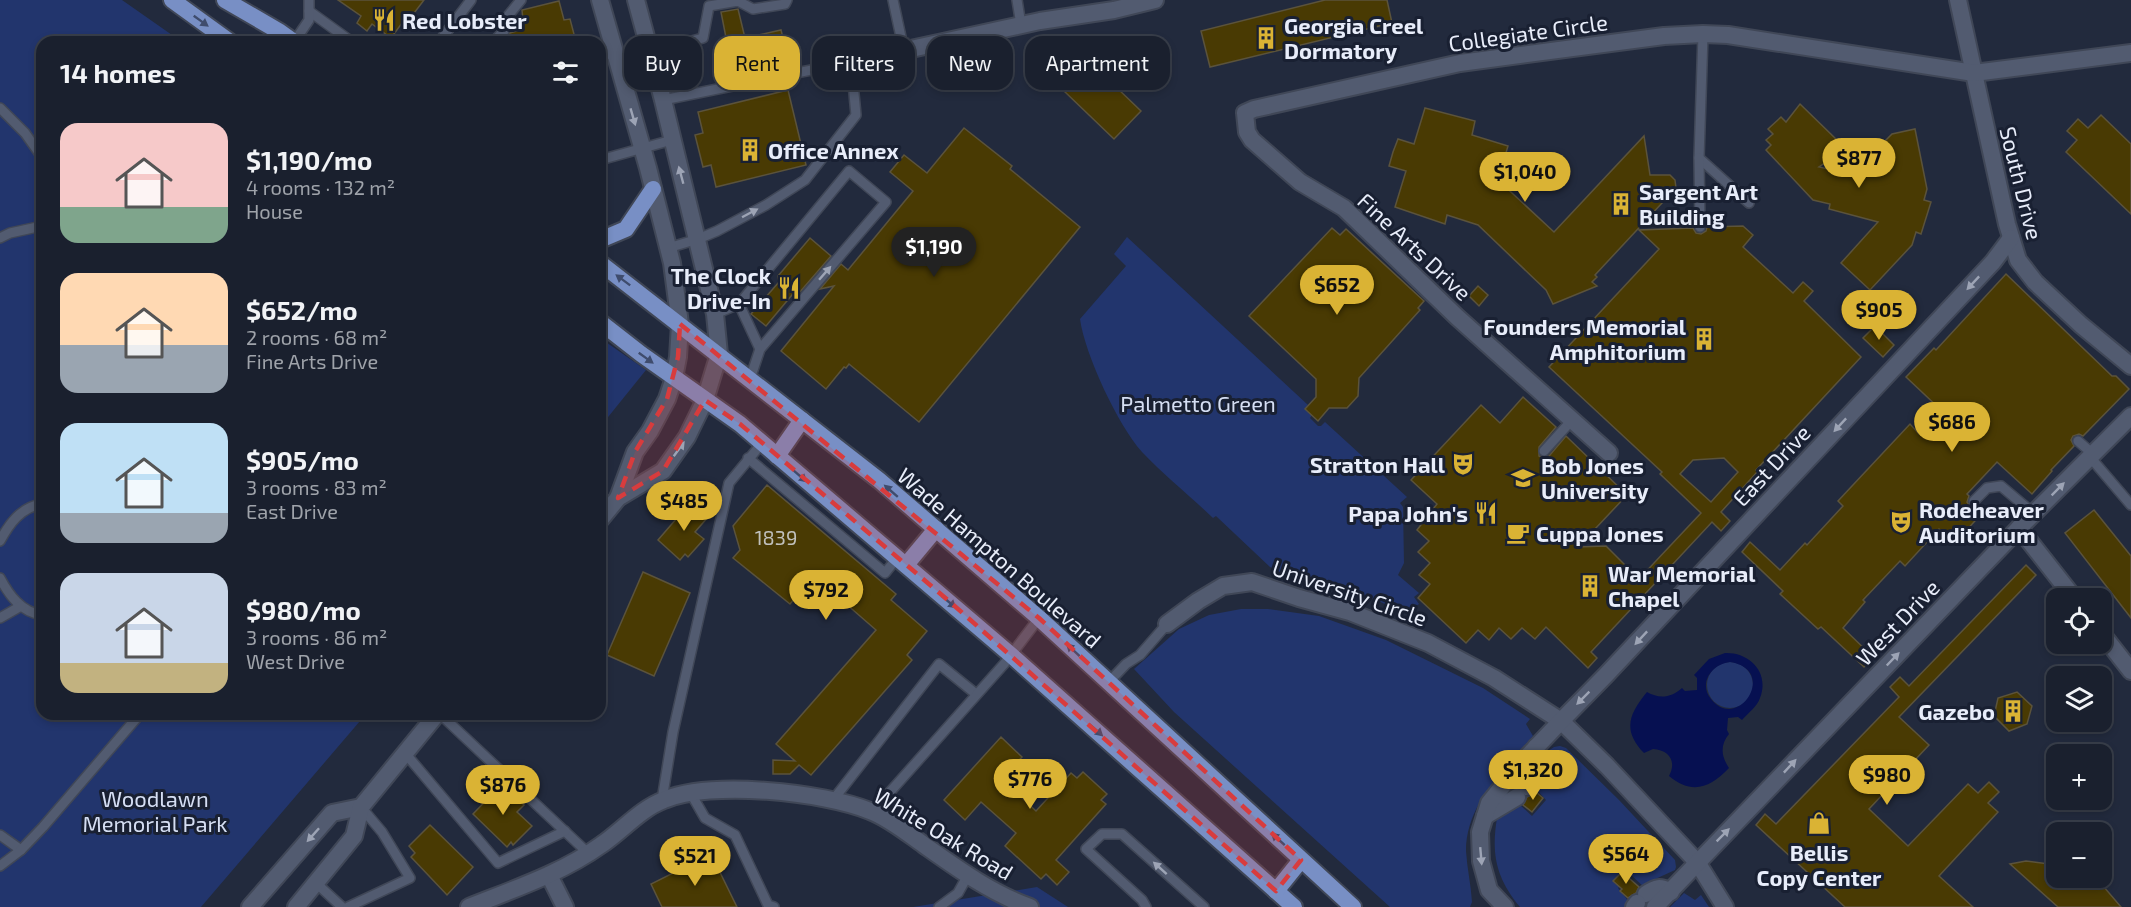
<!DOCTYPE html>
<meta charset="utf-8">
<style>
:root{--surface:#1a202e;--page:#272d3a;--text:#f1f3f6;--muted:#9fa3aa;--line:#383e4a;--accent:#dab334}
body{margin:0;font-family:"Exo 2",sans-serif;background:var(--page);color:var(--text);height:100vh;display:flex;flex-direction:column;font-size:22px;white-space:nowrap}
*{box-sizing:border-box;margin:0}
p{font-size:20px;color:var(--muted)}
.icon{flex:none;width:33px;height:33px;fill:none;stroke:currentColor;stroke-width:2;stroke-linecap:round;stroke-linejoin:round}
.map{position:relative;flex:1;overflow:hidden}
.drawer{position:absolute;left:36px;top:36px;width:570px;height:684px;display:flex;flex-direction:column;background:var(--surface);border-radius:18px;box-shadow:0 3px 9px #0003,0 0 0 2px var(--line)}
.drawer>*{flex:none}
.hud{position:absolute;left:624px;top:36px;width:570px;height:54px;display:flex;gap:12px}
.tools{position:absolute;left:2046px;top:588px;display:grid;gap:12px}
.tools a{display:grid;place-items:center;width:66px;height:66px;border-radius:12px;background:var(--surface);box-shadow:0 3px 9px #0003,0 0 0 2px var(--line);font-size:30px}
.price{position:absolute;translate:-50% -51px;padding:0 14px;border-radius:21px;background:var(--accent);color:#111;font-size:20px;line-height:39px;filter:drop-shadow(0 2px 3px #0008)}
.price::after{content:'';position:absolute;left:50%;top:36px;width:18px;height:14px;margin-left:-9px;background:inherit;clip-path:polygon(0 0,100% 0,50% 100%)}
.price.active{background:#222;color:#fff}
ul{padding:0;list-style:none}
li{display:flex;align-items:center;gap:18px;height:150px;padding:0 24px}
li span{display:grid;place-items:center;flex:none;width:168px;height:120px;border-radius:18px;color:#555}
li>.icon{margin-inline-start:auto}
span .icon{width:72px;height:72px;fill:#fffc;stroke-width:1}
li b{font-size:26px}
h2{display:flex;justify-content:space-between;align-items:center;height:72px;padding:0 24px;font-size:26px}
.chip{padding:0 21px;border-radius:18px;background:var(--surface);box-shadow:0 3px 9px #0003,0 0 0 2px var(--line);font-size:21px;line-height:54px}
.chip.active{background:var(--accent);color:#111}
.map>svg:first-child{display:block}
.green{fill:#22356d}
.water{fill:#061051;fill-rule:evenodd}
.building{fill:#493a03;stroke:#5b533c;stroke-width:1.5;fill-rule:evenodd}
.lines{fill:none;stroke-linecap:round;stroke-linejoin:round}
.service-casing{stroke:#404757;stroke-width:12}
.minor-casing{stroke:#404757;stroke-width:20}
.secondary-casing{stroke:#404757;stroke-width:20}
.primary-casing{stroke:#404757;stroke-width:20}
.service{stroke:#525b70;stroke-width:9}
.minor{stroke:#525b70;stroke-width:16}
.secondary{stroke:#525b70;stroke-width:16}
.primary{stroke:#788fc5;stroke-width:16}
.oneway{fill:#3f4c6d}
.oneway2{fill:#9da4b5}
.marked{fill:#d83c3d;fill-opacity:0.2;stroke:#d83c3d;stroke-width:4.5;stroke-dasharray:12 8;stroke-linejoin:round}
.labels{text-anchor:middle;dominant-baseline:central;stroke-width:6;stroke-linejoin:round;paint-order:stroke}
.number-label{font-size:20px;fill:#c0c0bc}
.poi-label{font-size:22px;font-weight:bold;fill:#e8edfa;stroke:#192032;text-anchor:start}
.street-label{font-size:22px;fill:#e8edfa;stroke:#192032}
.park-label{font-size:22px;fill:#d5def3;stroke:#192032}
</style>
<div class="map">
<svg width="2131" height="907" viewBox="0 0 2131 907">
<rect width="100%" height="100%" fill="#222a3d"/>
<!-- green -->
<g class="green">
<polygon points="0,0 122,0 182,42 42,42 42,714 366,714 201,907 0,907"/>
<path d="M1127,237L1308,405L1305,409L1312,415L1310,418L1318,426H1321L1325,422L1407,497L1400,503L1403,507L1404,563L1398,575L1419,593L1414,597L1419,604L1406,612L1396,611C1383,597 1303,578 1280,572L1270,567L1216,516L1213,518C1190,496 1164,475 1142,452C1118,425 1085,355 1080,319L1126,266L1114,254Z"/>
<polygon points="600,338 646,370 600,427"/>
<path d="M1241,609H1268L1319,616L1386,640L1483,688L1530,719L1526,724L1533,736C1505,768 1466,804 1466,851C1467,868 1471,885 1472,902L1470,907H1390L1174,712L1134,669L1179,629L1209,615Z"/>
<circle cx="1730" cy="685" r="23"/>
<path d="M1560,746L1566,748L1619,800L1675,860L1676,867L1675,870L1651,881L1645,888L1631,875L1618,888L1630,903L1627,907H1520C1496,878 1491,854 1497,818L1519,804L1532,816L1546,800L1533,786L1545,753L1554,747Z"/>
<polygon points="1037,887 1068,907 913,907"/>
<polygon points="1684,893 1695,900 1701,895 1709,907 1670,907"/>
</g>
<!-- water -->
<path class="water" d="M1725,653C1749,652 1770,672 1760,698C1757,707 1748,713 1742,720L1738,717L1728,718L1727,730L1729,734C1720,745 1721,756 1729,768C1710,788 1692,795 1669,776C1677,761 1669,750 1653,749L1644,753C1622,730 1629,714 1647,692C1659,699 1671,698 1682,688L1685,691L1697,690V678L1694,675L1709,659ZM1730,662C1779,670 1738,733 1711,699C1698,683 1712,664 1730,662Z"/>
<!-- building -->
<g class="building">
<polygon points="338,0 424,0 405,25 402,23 391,38 372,24 367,31 357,23 361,16"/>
<polygon points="1325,0 1387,0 1392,23 1210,67 1201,31"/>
<polygon points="559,1 564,20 570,19 575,38 568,40 569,42 503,42 510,33 520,30 518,21 523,20 522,10"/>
<polygon points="738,9 745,38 781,30 785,46 730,58 721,12"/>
<polygon points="1090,62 1141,111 1114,139 1064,91 1069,86 1064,81 1074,70 1078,74"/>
<polygon points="788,90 806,165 716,187 711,165 703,167 695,135 703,133 698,112"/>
<polygon points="1800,104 1839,142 1826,153 1832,158 1819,167 1854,175 1867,161 1886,149 1885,141 1892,134 1915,129 1927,189 1924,200 1931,202 1921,234 1916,232 1912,245 1870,290 1841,263 1878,222 1829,209 1830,204 1813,200 1766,150 1771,145 1766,140 1773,134 1768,129 1781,117 1786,122"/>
<polygon points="1425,108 1475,121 1472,135 1508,146 1498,180 1554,232 1644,136 1650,175 1670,175 1675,180 1676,188 1595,275 1597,277 1592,282 1597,286 1553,304 1546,290 1478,225 1447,215 1445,224 1395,207 1406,171 1389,166 1393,152 1398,139 1414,144"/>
<polygon points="2101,115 2131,144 2131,214 2066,152 2077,140 2067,131 2078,119 2088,128"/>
<polygon points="964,128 1012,166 1010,169 1080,227 919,422 849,364 846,368 844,367 826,389 781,351 834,286 820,289 841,264 848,270 913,191 890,172 904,155 927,173"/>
<path d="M1743,226L1753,235L1743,247L1793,293L1803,282L1813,291L1804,301L1861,357L1756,470L1758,471L1721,512L1730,521L1721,531L1712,522L1591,652L1597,658L1588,668L1546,627L1535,639L1522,628L1511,639L1499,628L1489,640L1478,630L1466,643L1418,598L1430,584L1419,575L1430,563L1418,552L1429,541L1417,530L1437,504L1411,480L1481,405L1500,423L1523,397L1556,427L1539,447V456L1543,458L1549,456L1566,436L1627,495L1578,547L1606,546L1639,579L1701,513L1660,474L1662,472L1549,367L1659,249L1639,230L1693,228L1696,233L1701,234L1706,231L1707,227ZM1724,458L1738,472L1711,502L1680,474L1693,460Z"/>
<polygon points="1332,228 1340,235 1346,229 1424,301 1418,308 1420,310 1359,378 1358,396 1347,408 1329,408 1318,421 1305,409 1316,397 1316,379 1249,316"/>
<polygon points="810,238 831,256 799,293 792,295 766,326 751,314 779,282 778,276"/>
<polygon points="2006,274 2112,376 2116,376 2129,389 2083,436 2079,434 2073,436 2071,440 2074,446 2051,470 2052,471 2032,494 1997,462 1967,494 1969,496 1967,502 1970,506 1975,508 1979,506 1984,511 1954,544 1939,529 1905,566 1900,561 1863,600 1865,602 1843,628 1873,657 1864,667 1821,627 1818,629 1780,594 1783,591 1742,552 1750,542 1780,570 1805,543 1807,545 1843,506 1838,501 1910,424 1919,434 1941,410 1906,377 1934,348 1936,350"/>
<polygon points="1478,286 1488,295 1479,306 1469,296"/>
<polygon points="1875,326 1894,345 1883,357 1863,338"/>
<polygon points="767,485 896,594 891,600 927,631 907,655 912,660 811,775 799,765 790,774 773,774 773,760 795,761 776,744 876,630 814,576 790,604 733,558 740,550 733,526"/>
<polygon points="688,502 695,509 697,507 708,517 695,532 704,539 688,557 685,554 680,560 658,540 677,518 675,516"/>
<polygon points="2094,510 2131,556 2131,618 2065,533"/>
<polygon points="2026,565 2036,575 1899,717 1929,745 1869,809 1908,846 1968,784 1978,793 1989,782 1999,792 1988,803 1998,812 1939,876 1973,907 1845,907 1756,825 1765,814 1776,824 1899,697 1890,687 1900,677 1909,686"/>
<polygon points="643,572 690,593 654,676 607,655"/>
<polygon points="2017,692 2032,706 2027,724 2009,731 1994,716 1998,698"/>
<polygon points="1001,737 1022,757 1002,779 1036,811 1071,773 1077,778 1083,772 1107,794 1101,800 1106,804 1056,860 1069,872 1057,885 1046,874 1041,879 1005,846 1016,833 981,802 965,820 944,800"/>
<polygon points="502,784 524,805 517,812 532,826 513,845 511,842 507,847 473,814"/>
<polygon points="1536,792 1543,798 1532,812 1523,805 1527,797"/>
<polygon points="430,825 473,867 447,895 411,857 415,853 409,846"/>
<polygon points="711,854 737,907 662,907 651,884"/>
<polygon points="2026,861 2056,865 2056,878 2089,878 2104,887 2121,907 2058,907 2010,864"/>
<polygon points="1622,872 1639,887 1636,893 1628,898 1620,891 1622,889 1613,881"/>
</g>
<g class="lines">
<!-- service casing -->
<g class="service-casing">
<g id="service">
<polyline points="893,0 904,51"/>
<polyline points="1017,0 1021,25"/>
<polyline points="309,11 352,42"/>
<polyline points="1703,34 1699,158 1749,203"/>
<polyline points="294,42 309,20 309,0"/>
<polyline points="439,42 471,0"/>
<polyline points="493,42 504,31 507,17 521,0"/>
<polyline points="650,52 703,38 709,6 738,1 753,9 785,4 787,0"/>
<polyline points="600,58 614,51"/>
<polyline points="663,100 851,62 856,115 805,180 766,205 717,231 698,239 668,248"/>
<polyline points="0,108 25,133 42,157"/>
<polyline points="1699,158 1700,227"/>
<polyline points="600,160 672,140"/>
<polyline points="0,238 10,233 42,226"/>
<polyline points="739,304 760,349"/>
<polyline points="715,314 739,304 849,171 886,202 760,349 750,379"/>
<polyline points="2078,441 2093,454"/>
<polyline points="1544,451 1572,420"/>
<polyline points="2090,457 2131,505"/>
<polyline points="748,458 885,573 897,558"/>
<polyline points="1974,501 1987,488 2001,486 2033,513"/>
<path d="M0,541C9,524 21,507 42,504"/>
<path d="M0,578C9,595 21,612 42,615"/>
<polyline points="0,618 21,606"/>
<polyline points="1108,683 1126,664 1140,655 1167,624"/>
<polyline points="440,714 588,853"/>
<polyline points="405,753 498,863 565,831"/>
<polyline points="690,792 705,818 735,835 768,905 774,907"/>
<polyline points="662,800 673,732 729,483 762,443"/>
<polyline points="833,800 939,664 976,694"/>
<polyline points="873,811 1004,664 1039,618"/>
<polyline points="0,835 21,850"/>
<polyline points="0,866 21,850 43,827 140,714"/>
<polyline points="315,882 342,907"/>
<polyline points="348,907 410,878 382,832 361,807"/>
<polyline points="939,907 958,893 968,875"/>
<polyline points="1146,907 1142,900 1086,849 1102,834 1122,834 1204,907"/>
</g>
</g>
<!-- minor casing -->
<g class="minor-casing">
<g id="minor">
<polyline points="1958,0 2007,224 2018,260 2035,282 2081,325 2131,366"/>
<polyline points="851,62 1040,21 1114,10 1155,0"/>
<polyline points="1609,453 1457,317 1344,208 1300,182 1252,140 1247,132 1245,113 1254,109 1460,63 1664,36 1703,34 1728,35 1974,73 2131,53"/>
<polyline points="2019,528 2074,598"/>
<polyline points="1167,624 1198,601 1223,586 1252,582 1299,598 1350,612 1428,643 1494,678 1561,721 1607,766 1697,862 1725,907"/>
<polyline points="2102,634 2131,671"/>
<path d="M1527,787C1536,774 1536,763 1536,747"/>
<polyline points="1485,816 1517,797"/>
<polyline points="549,875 565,907"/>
<path d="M1646,894C1656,887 1660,886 1671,892"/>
<path d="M469,907C514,889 562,873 601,845C622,831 640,809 664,800C711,780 823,792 870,811C889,818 907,833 924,845C958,869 991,893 1030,907"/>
<polyline points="1505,907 1489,890 1481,861 1480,832 1489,803 1522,762 1561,721 1606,675 1993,262 2011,238"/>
<polyline points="1634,907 1637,903"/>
<polyline points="1655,907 2019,528 2131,416"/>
</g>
</g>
<!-- secondary casing -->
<g class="secondary-casing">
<g id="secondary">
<polyline points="600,0 648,168 672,263 680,324 678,357 674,378 667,399 650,431 635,452 618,498"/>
<polyline points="600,520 618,498 663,471 687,437 705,400 719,354 715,314 663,100 636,0"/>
<polyline points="250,907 332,813 361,807"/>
<polyline points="296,907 354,836 361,807 437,714"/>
</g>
</g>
<!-- primary casing -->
<g class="primary-casing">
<g id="primary">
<polyline points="172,0 230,42"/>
<polyline points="225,0 280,32 294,42"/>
<polyline points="600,240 626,229 653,189"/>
<polyline points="600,263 879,480 1039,618 1353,907"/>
<polyline points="600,322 641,354 740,424 1011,655 1294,907"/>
<polyline points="777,456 802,420"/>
<polyline points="906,565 936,529"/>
<polyline points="1276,891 1301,860"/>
</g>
</g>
<!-- service -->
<use href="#service" class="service"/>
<!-- minor -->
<use href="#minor" class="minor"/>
<!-- secondary -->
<use href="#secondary" class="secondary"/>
<!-- primary -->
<use href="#primary" class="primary"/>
</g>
<!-- one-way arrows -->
<defs><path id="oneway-solid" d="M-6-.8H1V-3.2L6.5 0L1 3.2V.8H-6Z" transform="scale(1.5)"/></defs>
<g class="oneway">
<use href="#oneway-solid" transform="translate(201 21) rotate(36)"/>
<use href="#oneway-solid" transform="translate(623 280) rotate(-143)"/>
<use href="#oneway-solid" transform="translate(646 358) rotate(36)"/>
<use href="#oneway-solid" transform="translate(800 476) rotate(41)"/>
<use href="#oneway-solid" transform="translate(891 491) rotate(-139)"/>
<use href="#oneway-solid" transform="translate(949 602) rotate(40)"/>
<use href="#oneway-solid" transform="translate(1073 650) rotate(-137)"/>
<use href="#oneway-solid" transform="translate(1096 730) rotate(41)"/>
<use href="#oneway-solid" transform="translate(1278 839) rotate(-138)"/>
</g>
<g class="oneway2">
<use href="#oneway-solid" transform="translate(633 117) rotate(74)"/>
<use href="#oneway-solid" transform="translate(681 175) rotate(-105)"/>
<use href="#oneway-solid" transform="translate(750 213) rotate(-28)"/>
<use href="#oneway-solid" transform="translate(825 273) rotate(-49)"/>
<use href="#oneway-solid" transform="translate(1973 283) rotate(133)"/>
<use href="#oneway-solid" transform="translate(1840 425) rotate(133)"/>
<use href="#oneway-solid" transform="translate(679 449) rotate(-54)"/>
<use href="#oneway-solid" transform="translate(2058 489) rotate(-45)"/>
<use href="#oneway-solid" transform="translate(1641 638) rotate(133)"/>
<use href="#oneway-solid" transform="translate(1893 659) rotate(-46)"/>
<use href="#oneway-solid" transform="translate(1583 698) rotate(135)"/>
<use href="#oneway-solid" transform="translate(1790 766) rotate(-47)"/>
<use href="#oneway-solid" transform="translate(313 835) rotate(132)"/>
<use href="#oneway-solid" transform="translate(1723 835) rotate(-45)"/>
<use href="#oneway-solid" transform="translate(1481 856) rotate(85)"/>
<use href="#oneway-solid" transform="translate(1160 868) rotate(-138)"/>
</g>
<!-- marked area -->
<path class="marked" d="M680,324L1039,618L1301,860L1276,891L949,601L740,424L705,400L663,471L618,498L635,452L667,399L678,357Z"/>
<!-- icons -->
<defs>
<g id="restaurant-bare" transform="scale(1.8)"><path d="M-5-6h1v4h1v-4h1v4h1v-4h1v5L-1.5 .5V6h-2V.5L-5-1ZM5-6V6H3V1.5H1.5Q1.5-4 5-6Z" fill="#dab334" stroke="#192032" stroke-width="2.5" paint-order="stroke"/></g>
<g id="building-bare" transform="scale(1.8)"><path d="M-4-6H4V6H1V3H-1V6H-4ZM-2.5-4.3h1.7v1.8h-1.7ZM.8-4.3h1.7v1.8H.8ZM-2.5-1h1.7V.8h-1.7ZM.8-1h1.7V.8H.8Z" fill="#dab334" stroke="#192032" stroke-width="2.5" paint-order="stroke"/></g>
<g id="theatre-bare" transform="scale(1.8)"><path d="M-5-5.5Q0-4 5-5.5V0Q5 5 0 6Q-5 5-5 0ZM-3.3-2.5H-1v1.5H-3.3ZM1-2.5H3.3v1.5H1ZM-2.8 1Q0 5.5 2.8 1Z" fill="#dab334" stroke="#192032" stroke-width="2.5" paint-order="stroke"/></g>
<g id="university-bare" transform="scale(1.8)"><path d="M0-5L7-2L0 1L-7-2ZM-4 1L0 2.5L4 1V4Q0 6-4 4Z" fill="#dab334" stroke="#192032" stroke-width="2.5" paint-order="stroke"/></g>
<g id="cafe-bare" transform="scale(1.8)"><path d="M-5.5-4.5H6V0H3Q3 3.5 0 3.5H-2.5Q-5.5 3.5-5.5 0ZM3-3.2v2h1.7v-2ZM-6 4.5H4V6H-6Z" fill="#dab334" stroke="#192032" stroke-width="2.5" paint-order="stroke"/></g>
<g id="shop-bare" transform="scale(1.8)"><path d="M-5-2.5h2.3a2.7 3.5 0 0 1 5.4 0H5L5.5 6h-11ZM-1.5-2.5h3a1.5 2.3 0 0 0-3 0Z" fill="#dab334" stroke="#192032" stroke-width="2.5" paint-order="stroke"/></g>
</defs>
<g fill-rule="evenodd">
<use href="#restaurant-bare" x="384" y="20"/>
<use href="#building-bare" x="1266" y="38"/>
<use href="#building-bare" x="750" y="150"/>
<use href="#building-bare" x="1621" y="204"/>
<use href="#restaurant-bare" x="789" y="288"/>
<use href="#building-bare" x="1704" y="339"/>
<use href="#theatre-bare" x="1463" y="464"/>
<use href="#university-bare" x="1523" y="478"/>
<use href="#restaurant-bare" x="1486" y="513"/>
<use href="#theatre-bare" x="1901" y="522"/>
<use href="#cafe-bare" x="1518" y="533"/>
<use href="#building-bare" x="1590" y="586"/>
<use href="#building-bare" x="2013" y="711"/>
<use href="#shop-bare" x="1819" y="823"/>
</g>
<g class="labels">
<!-- number labels -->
<g class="number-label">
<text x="776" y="537">1839</text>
</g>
<!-- poi labels -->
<g class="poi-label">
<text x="402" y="20">Red Lobster</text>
<text x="1284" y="25">Georgia Creel<tspan x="1284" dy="25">Dormatory</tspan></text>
<text x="768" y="150">Office Annex</text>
<text x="1639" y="191">Sargent Art<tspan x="1639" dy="25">Building</tspan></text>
<text x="771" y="275" text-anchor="end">The Clock<tspan x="771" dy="25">Drive-In</tspan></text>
<text x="1686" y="326" text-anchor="end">Founders Memorial<tspan x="1686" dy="25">Amphitorium</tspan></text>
<text x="1445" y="464" text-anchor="end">Stratton Hall</text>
<text x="1541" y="465">Bob Jones<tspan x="1541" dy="25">University</tspan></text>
<text x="1919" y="509">Rodeheaver<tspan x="1919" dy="25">Auditorium</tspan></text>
<text x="1468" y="513" text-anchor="end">Papa John's</text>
<text x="1536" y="533">Cuppa Jones</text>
<text x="1608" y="573">War Memorial<tspan x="1608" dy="25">Chapel</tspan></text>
<text x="1995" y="711" text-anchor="end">Gazebo</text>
<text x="1819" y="852" text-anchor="middle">Bellis<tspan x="1819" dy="25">Copy Center</tspan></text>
</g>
<!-- street labels -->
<g class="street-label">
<text transform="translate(1528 32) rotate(-8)">Collegiate Circle</text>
<text transform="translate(2022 183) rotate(76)">South Drive</text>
<text transform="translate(1415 246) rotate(43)">Fine Arts Drive</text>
<text transform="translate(1771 465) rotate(-47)">East Drive</text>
<text transform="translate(1000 557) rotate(41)">Wade Hampton Boulevard</text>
<text transform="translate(1350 592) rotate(19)">University Circle</text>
<text transform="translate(1897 622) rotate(-46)">West Drive</text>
<text transform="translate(944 833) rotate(31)">White Oak Road</text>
</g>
<!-- park labels -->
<g class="park-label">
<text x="1198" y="403">Palmetto Green</text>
<text x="155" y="798">Woodlawn<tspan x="155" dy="25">Memorial Park</tspan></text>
</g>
</g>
</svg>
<div class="tools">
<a><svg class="icon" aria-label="locate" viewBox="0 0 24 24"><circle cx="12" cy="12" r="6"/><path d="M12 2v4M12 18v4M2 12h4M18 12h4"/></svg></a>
<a><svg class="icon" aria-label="layers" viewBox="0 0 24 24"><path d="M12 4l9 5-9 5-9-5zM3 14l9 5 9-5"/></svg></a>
<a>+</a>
<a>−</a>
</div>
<b class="price" style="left:1859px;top:189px">$877</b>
<b class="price" style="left:1525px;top:203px">$1,040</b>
<b class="price active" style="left:934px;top:278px">$1,190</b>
<b class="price" style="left:1337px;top:316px">$652</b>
<b class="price" style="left:1879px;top:341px">$905</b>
<b class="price" style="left:1952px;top:453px">$686</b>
<b class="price" style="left:684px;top:532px">$485</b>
<b class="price" style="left:826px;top:621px">$792</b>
<b class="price" style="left:1533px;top:801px">$1,320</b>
<b class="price" style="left:1887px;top:806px">$980</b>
<b class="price" style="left:1030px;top:810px">$776</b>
<b class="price" style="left:503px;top:816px">$876</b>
<b class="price" style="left:1626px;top:885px">$564</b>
<b class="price" style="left:695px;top:887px">$521</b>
<div class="hud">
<a class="chip">Buy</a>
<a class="chip active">Rent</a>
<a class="chip">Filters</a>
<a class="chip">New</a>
<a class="chip">Apartment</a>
</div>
<section class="drawer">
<h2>14 homes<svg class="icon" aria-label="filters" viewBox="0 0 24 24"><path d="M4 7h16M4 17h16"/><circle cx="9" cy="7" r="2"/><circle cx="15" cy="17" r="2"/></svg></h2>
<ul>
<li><span style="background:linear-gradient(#f6c9c9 70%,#7fa58c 0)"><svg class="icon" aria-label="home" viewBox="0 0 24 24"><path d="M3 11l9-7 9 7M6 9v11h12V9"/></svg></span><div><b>$1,190/mo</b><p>4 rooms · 132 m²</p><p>House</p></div></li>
<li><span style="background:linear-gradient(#ffd9b3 60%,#9aa5b1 0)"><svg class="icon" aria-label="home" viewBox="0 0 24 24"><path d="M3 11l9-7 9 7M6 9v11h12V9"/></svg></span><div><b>$652/mo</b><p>2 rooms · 68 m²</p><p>Fine Arts Drive</p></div></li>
<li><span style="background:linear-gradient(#bfe0f5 75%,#9aa5b1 0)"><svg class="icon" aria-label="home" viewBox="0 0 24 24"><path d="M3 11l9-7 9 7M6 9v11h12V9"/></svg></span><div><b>$905/mo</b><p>3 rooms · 83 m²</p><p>East Drive</p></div></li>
<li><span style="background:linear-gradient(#c9d6e8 75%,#c2b280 0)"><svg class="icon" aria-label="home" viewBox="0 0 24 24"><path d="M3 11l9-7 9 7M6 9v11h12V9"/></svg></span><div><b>$980/mo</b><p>3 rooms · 86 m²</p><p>West Drive</p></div></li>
</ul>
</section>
</div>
